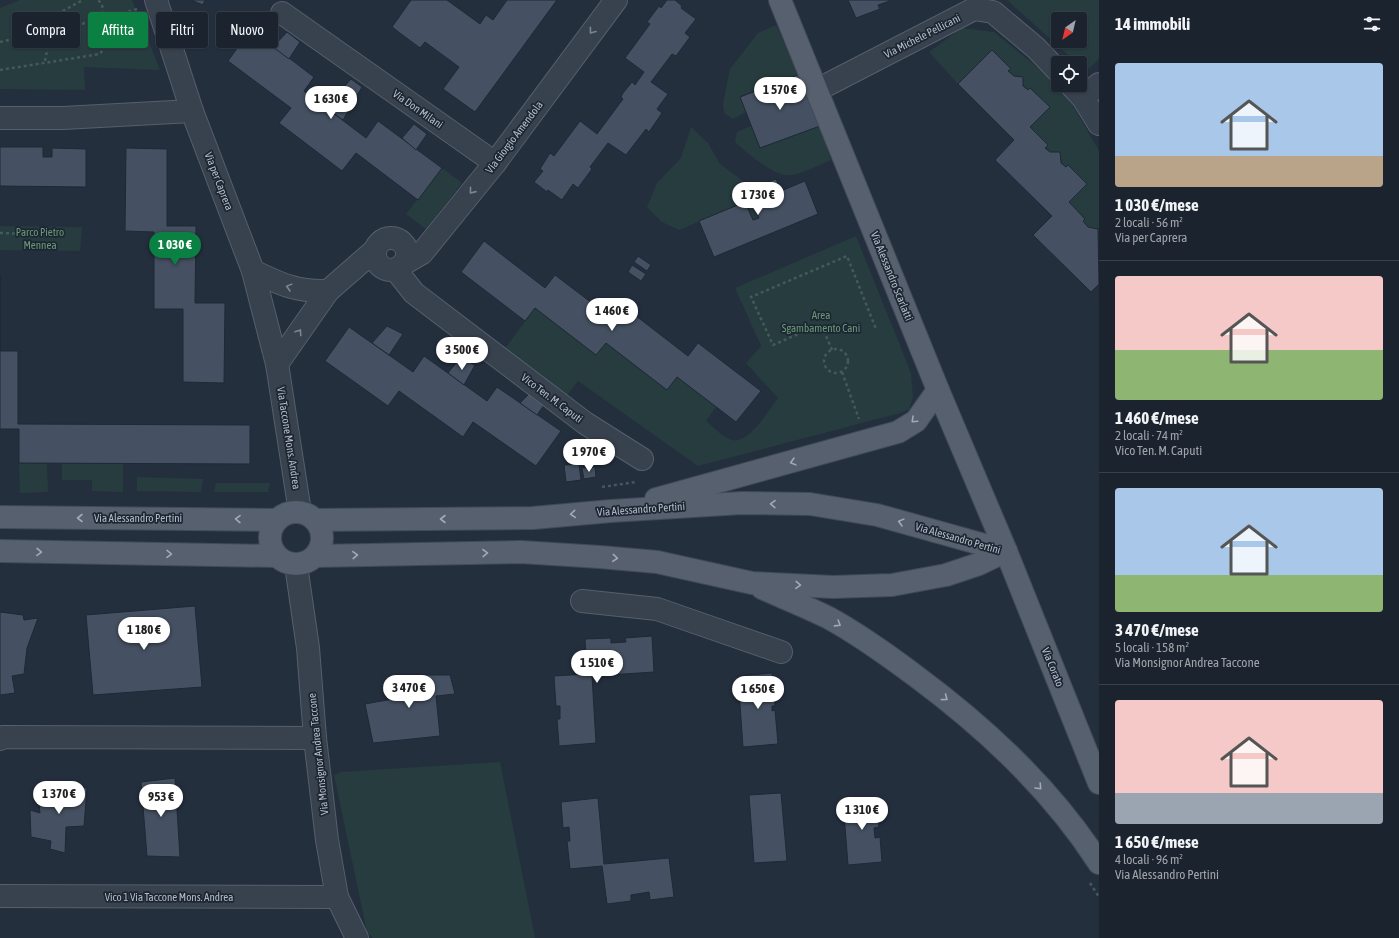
<!DOCTYPE html>
<html lang="it">
<meta charset="utf-8">
<style>
:root{--surface:#1b232e;--page:#282f3a;--text:#f1f3f6;--muted:#a0a4aa;--line:#39404a;--accent:#0b8043}
body{margin:0;font-family:"Asap Condensed",sans-serif;background:var(--page);color:var(--text);height:100vh;display:flex;flex-direction:column;font-size:15px;white-space:nowrap}
*{box-sizing:border-box;margin:0}
p{font-size:13px;color:var(--muted)}
.icon{flex:none;width:22px;height:22px;fill:none;stroke:currentColor;stroke-width:2;stroke-linecap:round;stroke-linejoin:round}
.map{position:relative;flex:1;overflow:hidden}
.details{display:flex;flex-direction:column;background:var(--surface);width:300px}
.details>*{flex:none}
.hud{position:absolute;left:12px;top:12px;width:380px;height:36px;display:flex;gap:8px}
.needle{width:26px;rotate:214deg}
.controls{position:absolute;left:1051px;top:12px;display:grid;gap:8px}
.controls a{display:grid;place-items:center;width:36px;height:36px;border-radius:4px;background:var(--surface);box-shadow:0 1px 3px #0004,0 0 0 1px var(--line);font-size:20px}
.price{position:absolute;translate:-50% -34px;padding:0 9px;border-radius:14px;background:#fff;color:#222;font-size:13px;line-height:26px;filter:drop-shadow(0 1px 2px #0008)}
.price::after{content:'';position:absolute;left:50%;top:24px;width:12px;height:9px;margin-left:-6px;background:inherit;clip-path:polygon(0 0,100% 0,50% 100%)}
.price.current{background:var(--accent);color:#fff}
ul{padding:0;list-style:none}
li{display:grid;align-content:center;gap:8px;height:212px;padding:0 16px}
li+li{border-top:1px solid var(--line)}
li span{display:grid;place-items:center;height:124px;border-radius:4px;color:#555}
li>.icon{margin-inline-start:auto}
span .icon{width:72px;height:72px;fill:#fffc;stroke-width:1}
li b{font-size:17px}
h2{display:flex;justify-content:space-between;align-items:center;height:48px;padding:0 16px;font-size:17px}
.pill{padding:0 14px;border-radius:4px;background:var(--surface);box-shadow:0 1px 3px #0004,0 0 0 1px var(--line);font-size:14px;line-height:36px}
.pill.current{background:var(--accent);color:#fff}
main{display:flex;flex:1;min-height:0}
.map>svg:first-child{display:block}
.green{fill:#263c3f;fill-rule:evenodd}
.building{fill:#455162;stroke:#1f2835}
.lines{fill:none;stroke-linecap:round;stroke-linejoin:round}
.minor-casing{stroke:#565f6c;stroke-width:24}
.major-casing{stroke:#414a57;stroke-width:24}
.path{stroke:#44595c;stroke-width:2.5;stroke-dasharray:3 3;stroke-linecap:butt}
.minor{stroke:#38414e;stroke-width:22}
.major{stroke:#56606e;stroke-width:22}
.oneway{stroke:#7c8592}
.oneway2{stroke:#a1aab7}
.labels{text-anchor:middle;dominant-baseline:central;stroke-width:3.5;stroke-linejoin:round;paint-order:stroke}
.street-label{font-size:11px;fill:#b4bcc9;stroke:#1d2633}
.park-label{font-size:11px;fill:#6b9a76;stroke:#1d2633}
</style>
<main>
<div class="map">
<svg width="1099" height="938" viewBox="0 0 1099 938">
<rect width="100%" height="100%" fill="#242f3e"/>
<!-- green -->
<g class="green">
<polygon points="20,0 132,0 160,70 84,67 85,90 0,89 0,8"/>
<path d="M1007,0H1099V59L1086,71L1080,66V63H1077ZM1058,19H1080V41H1058Z"/>
<polygon points="776,25 800,74 740,96 746,112 733,119 724,113 723,104 730,69 758,33"/>
<polygon points="962,28 994,32 1058,84 1075,109 1099,151 1099,237 1098,229 1088,227 1083,221 1085,219 1069,202 1068,165 1066,167 1061,163 1060,153 1050,152 1030,127 1049,107 1030,88 1028,90 1023,86 1023,77 1014,76 1008,71 1010,69 992,50 958,84 929,52"/>
<path d="M751,126L760,148L820,126L831,160C819,165 806,172 793,175C776,179 746,152 735,142L737,132Z"/>
<polygon points="691,127 708,143 720,164 747,184 747,191 759,218 753,220 745,202 679,230 662,222 647,207 657,183 681,158"/>
<polygon points="442,168 462,183 426,229 406,214"/>
<polygon points="0,226 82,227 80,251 0,250"/>
<path d="M856,236L911,373L913,397L909,409L900,413L698,466L578,381L565,398L503,351L535,308L596,355L606,343L667,390L677,377L716,407L706,421C713,427 721,435 729,439C747,448 768,411 778,398L746,363L761,346L735,288Z"/>
<polygon points="19,463 47,464 48,492 20,493"/>
<polygon points="62,464 123,464 123,492 92,491 92,480 62,480"/>
<polygon points="137,477 203,479 201,492 137,491"/>
<polygon points="216,483 270,483 268,492 214,492"/>
<polygon points="500,762 535,938 373,938 367,932 334,775 341,772"/>
</g>
<!-- building -->
<g class="building">
<polygon points="191,0 205,0 203,5"/>
<polygon points="411,0 447,0 480,24 486,15 493,20 507,0 557,0 475,112 443,89 459,67 425,42 420,48 392,27"/>
<polygon points="667,0 675,0 682,6 681,8 696,19 685,33 690,37 676,56 672,54 651,82 668,94 657,109 662,113 649,132 646,129 626,155 608,143 590,167 592,169 578,188 573,184 562,200 548,190 547,192 534,182 543,171 540,169 550,153 554,156 580,121 597,134 623,99 621,97 623,93 632,82 635,85 644,72 625,58 650,24 647,22 659,6 661,8"/>
<polygon points="848,0 889,0 890,1 878,5 880,9 856,18"/>
<polygon points="251,29 314,77 304,91 366,138 378,121 442,168 418,200 356,153 342,171 279,123 291,108 228,61"/>
<polygon points="287,32 300,42 289,59 273,47"/>
<polygon points="992,50 1011,69 1008,71 1014,76 1023,77 1023,86 1028,90 1030,88 1050,107 1030,127 1048,145 1045,148 1050,152 1060,152 1061,163 1066,167 1068,165 1087,184 1069,202 1085,219 1083,221 1088,227 1098,229 1099,284 1091,292 1033,235 1052,216 995,160 1014,140 958,84"/>
<polygon points="800,74 820,126 760,148 740,97"/>
<polygon points="351,79 362,87 343,120 326,108"/>
<polygon points="414,124 427,134 416,150 402,138"/>
<polygon points="0,147 43,147 43,157 52,157 52,148 86,149 86,187 0,186"/>
<polygon points="126,148 167,149 167,226 196,226 195,303 225,303 224,383 183,382 183,309 154,309 154,232 125,231"/>
<polygon points="776,179 781,191 805,181 818,214 714,257 699,221 745,202 753,220 759,218 747,191"/>
<polygon points="484,241 545,288 555,275 617,322 627,309 688,356 698,343 761,391 736,422 677,377 667,390 606,343 596,355 535,308 525,321 461,272"/>
<polygon points="638,256 651,265 647,271 634,262"/>
<polygon points="632,265 646,274 641,281 628,272"/>
<polygon points="0,275 0,351 18,351 18,424 250,425 250,464 19,463 19,429 0,429"/>
<polygon points="387,326 403,334 389,355 372,343"/>
<polygon points="349,327 413,372 424,356 487,401 497,387 561,431 536,466 473,422 463,437 399,391 388,406 325,361"/>
<polygon points="460,358 475,365 464,385 448,373"/>
<polygon points="529,394 544,405 537,415 520,403"/>
<polygon points="579,464 581,480 566,482 564,465"/>
<polygon points="595,467 596,477 584,479 582,468"/>
<polygon points="195,606 202,687 93,695 86,615"/>
<polygon points="0,612 23,615 24,620 38,618 27,648 24,674 12,676 15,693 0,695"/>
<polygon points="652,636 654,672 592,676 596,743 559,746 557,719 560,719 560,706 556,706 554,676 587,674 585,639 611,638 611,643 626,642 625,638"/>
<polygon points="772,673 775,706 772,706 772,711 775,710 778,744 743,747 738,676"/>
<polygon points="395,675 450,675 455,694 436,696 440,736 373,743 365,704 398,698"/>
<polygon points="175,778 180,857 147,856 141,782"/>
<polygon points="65,785 87,788 84,826 66,827 65,853 50,849 51,841 31,837 30,810 40,813 38,793 62,792"/>
<polygon points="781,793 787,861 754,863 749,795"/>
<polygon points="598,798 604,864 669,858 674,897 650,900 649,892 631,895 631,901 607,904 602,866 570,869 567,841 570,841 569,827 563,828 561,802"/>
<polygon points="877,798 879,827 874,828 875,838 880,837 882,862 848,865 843,801"/>
</g>
<g class="lines">
<!-- minor casing -->
<g class="minor-casing">
<g id="minor">
<polyline points="156,0 192,111 253,271 277,364 300,512"/>
<polyline points="282,13 495,163"/>
<polyline points="1071,85 1083,98 1099,124"/>
<polyline points="817,90 974,9 993,12 1036,48 1058,71"/>
<polyline points="1083,98 1099,84"/>
<polyline points="0,118 63,118 192,111"/>
<circle cx="391" cy="254" r="16"/>
<polyline points="403,264 422,253 495,163 616,0"/>
<polyline points="395,269 414,293 585,423 642,459"/>
<path d="M253,271C280,284 297,292 328,291"/>
<polyline points="277,364 328,291 375,250"/>
<polyline points="296,565 308,648 315,738 327,840 337,897 357,938"/>
<polyline points="582,601 657,609 781,652"/>
<polyline points="0,739 3,737 315,738"/>
<polyline points="0,896 337,897"/>
</g>
</g>
<!-- major casing -->
<g class="major-casing">
<g id="major">
<polyline points="780,0 938,390 1006,551 1099,783"/>
<polyline points="656,499 898,432 916,421 938,390"/>
<circle cx="296" cy="538" r="26"/>
<polyline points="0,517 277,520"/>
<polyline points="315,520 533,518 611,511 742,503 810,504 877,515 1006,551"/>
<polyline points="0,551 276,556"/>
<polyline points="316,556 521,552 600,557 657,562 752,583 833,587 892,585 946,575 979,564 1006,551"/>
<path d="M762,588C784,598 807,607 829,618C860,635 889,656 917,677C987,729 1052,790 1099,863"/>
</g>
</g>
<!-- path -->
<g class="path">
<polyline points="0,42 103,19 137,9"/>
<polyline points="45,61 51,30 61,12 83,0"/>
<polyline points="0,70 100,54 107,44 102,4 98,0"/>
<polyline points="0,233 63,235"/>
<circle cx="836" cy="361" r="12"/>
<polyline points="832,350 821,324 773,345 751,297 847,256 876,329"/>
<polyline points="842,372 859,419"/>
<polyline points="602,487 636,482"/>
<polyline points="1090,883 1099,897"/>
</g>
<!-- minor -->
<use href="#minor" class="minor"/>
<!-- major -->
<use href="#major" class="major"/>
</g>
<!-- one-way arrows -->
<defs><path id="oneway-chevron" d="M-2-3.5L2.5 0L-2 3.5" fill="none" stroke-width="1.6" stroke-linecap="round" stroke-linejoin="round"/></defs>
<g class="oneway">
<use href="#oneway-chevron" transform="translate(592 31) rotate(127)"/>
<use href="#oneway-chevron" transform="translate(472 191) rotate(129)"/>
<use href="#oneway-chevron" transform="translate(289 287) rotate(-165)"/>
<use href="#oneway-chevron" transform="translate(299 332) rotate(-56)"/>
</g>
<g class="oneway2">
<use href="#oneway-chevron" transform="translate(914 420) rotate(137)"/>
<use href="#oneway-chevron" transform="translate(793 462) rotate(165)"/>
<use href="#oneway-chevron" transform="translate(773 504) rotate(-179)"/>
<use href="#oneway-chevron" transform="translate(573 514) rotate(175)"/>
<use href="#oneway-chevron" transform="translate(80 518) rotate(-180)"/>
<use href="#oneway-chevron" transform="translate(238 519) rotate(-179)"/>
<use href="#oneway-chevron" transform="translate(443 519) rotate(180)"/>
<use href="#oneway-chevron" transform="translate(901 522) rotate(-165)"/>
<use href="#oneway-chevron" transform="translate(39 552) rotate(1)"/>
<use href="#oneway-chevron" transform="translate(485 553) rotate(-1)"/>
<use href="#oneway-chevron" transform="translate(169 554) rotate(1)"/>
<use href="#oneway-chevron" transform="translate(355 555) rotate(-2)"/>
<use href="#oneway-chevron" transform="translate(615 558) rotate(5)"/>
<use href="#oneway-chevron" transform="translate(798 585) rotate(3)"/>
<use href="#oneway-chevron" transform="translate(838 624) rotate(32)"/>
<use href="#oneway-chevron" transform="translate(945 698) rotate(37)"/>
<use href="#oneway-chevron" transform="translate(1039 787) rotate(47)"/>
</g>
<g class="labels">
<!-- street labels -->
<g class="street-label">
<text transform="translate(922 36) rotate(-27)">Via Michele Pellicani</text>
<text transform="translate(418 109) rotate(35)">Via Don Milani</text>
<text transform="translate(514 137) rotate(-53)">Via Giorgio Amendola</text>
<text transform="translate(219 181) rotate(69)">Via per Caprera</text>
<text transform="translate(892 276) rotate(68)">Via Alessandro Scarlatti</text>
<text transform="translate(552 398) rotate(37)">Vico Ten. M. Caputi</text>
<text transform="translate(289 438) rotate(81)">Via Taccone Mons. Andrea</text>
<text transform="translate(641 509) rotate(-4)">Via Alessandro Pertini</text>
<text x="138" y="518">Via Alessandro Pertini</text>
<text transform="translate(958 538) rotate(16)">Via Alessandro Pertini</text>
<text transform="translate(1053 667) rotate(68)">Via Corato</text>
<text transform="translate(318 754) rotate(-96)">Via Monsignor Andrea Taccone</text>
<text x="169" y="897">Vico 1 Via Taccone Mons. Andrea</text>
</g>
<!-- park labels -->
<g class="park-label">
<text x="40" y="232">Parco Pietro<tspan x="40" dy="13">Mennea</tspan></text>
<text x="821" y="315">Area<tspan x="821" dy="13">Sgambamento Cani</tspan></text>
</g>
</g>
</svg>
<div class="controls">
<a><svg class="needle" viewBox="-14 -14 28 28"><path d="M0-13l5 13h-10z" fill="#e53935"/><path d="M0 13l5-13h-10z" fill="#a0a4aa"/></svg></a>
<a><svg class="icon" aria-label="locate" viewBox="0 0 24 24"><circle cx="12" cy="12" r="6"/><path d="M12 2v4M12 18v4M2 12h4M18 12h4"/></svg></a>
</div>
<b class="price" style="left:780px;top:111px">1 570 €</b>
<b class="price" style="left:331px;top:120px">1 630 €</b>
<b class="price" style="left:758px;top:216px">1 730 €</b>
<b class="price current" style="left:175px;top:266px">1 030 €</b>
<b class="price" style="left:612px;top:332px">1 460 €</b>
<b class="price" style="left:462px;top:371px">3 500 €</b>
<b class="price" style="left:589px;top:473px">1 970 €</b>
<b class="price" style="left:144px;top:651px">1 180 €</b>
<b class="price" style="left:597px;top:684px">1 510 €</b>
<b class="price" style="left:409px;top:709px">3 470 €</b>
<b class="price" style="left:758px;top:710px">1 650 €</b>
<b class="price" style="left:59px;top:815px">1 370 €</b>
<b class="price" style="left:161px;top:818px">953 €</b>
<b class="price" style="left:862px;top:831px">1 310 €</b>
<div class="hud">
<a class="pill">Compra</a>
<a class="pill current">Affitta</a>
<a class="pill">Filtri</a>
<a class="pill">Nuovo</a>
</div>
</div>
<section class="details">
<h2>14 immobili<svg class="icon" aria-label="filters" viewBox="0 0 24 24"><path d="M4 7h16M4 17h16"/><circle cx="9" cy="7" r="2"/><circle cx="15" cy="17" r="2"/></svg></h2>
<ul>
<li><span style="background:linear-gradient(#a9c7e8 75%,#b9a48a 0)"><svg class="icon" aria-label="home" viewBox="0 0 24 24"><path d="M3 11l9-7 9 7M6 9v11h12V9"/></svg></span><div><b>1 030 €/mese</b><p>2 locali · 56 m²</p><p>Via per Caprera</p></div></li>
<li><span style="background:linear-gradient(#f6c9c9 60%,#8fb573 0)"><svg class="icon" aria-label="home" viewBox="0 0 24 24"><path d="M3 11l9-7 9 7M6 9v11h12V9"/></svg></span><div><b>1 460 €/mese</b><p>2 locali · 74 m²</p><p>Vico Ten. M. Caputi</p></div></li>
<li><span style="background:linear-gradient(#a9c7e8 70%,#8fb573 0)"><svg class="icon" aria-label="home" viewBox="0 0 24 24"><path d="M3 11l9-7 9 7M6 9v11h12V9"/></svg></span><div><b>3 470 €/mese</b><p>5 locali · 158 m²</p><p>Via Monsignor Andrea Taccone</p></div></li>
<li><span style="background:linear-gradient(#f6c9c9 75%,#9aa5b1 0)"><svg class="icon" aria-label="home" viewBox="0 0 24 24"><path d="M3 11l9-7 9 7M6 9v11h12V9"/></svg></span><div><b>1 650 €/mese</b><p>4 locali · 96 m²</p><p>Via Alessandro Pertini</p></div></li>
</ul>
</section>
</main>
